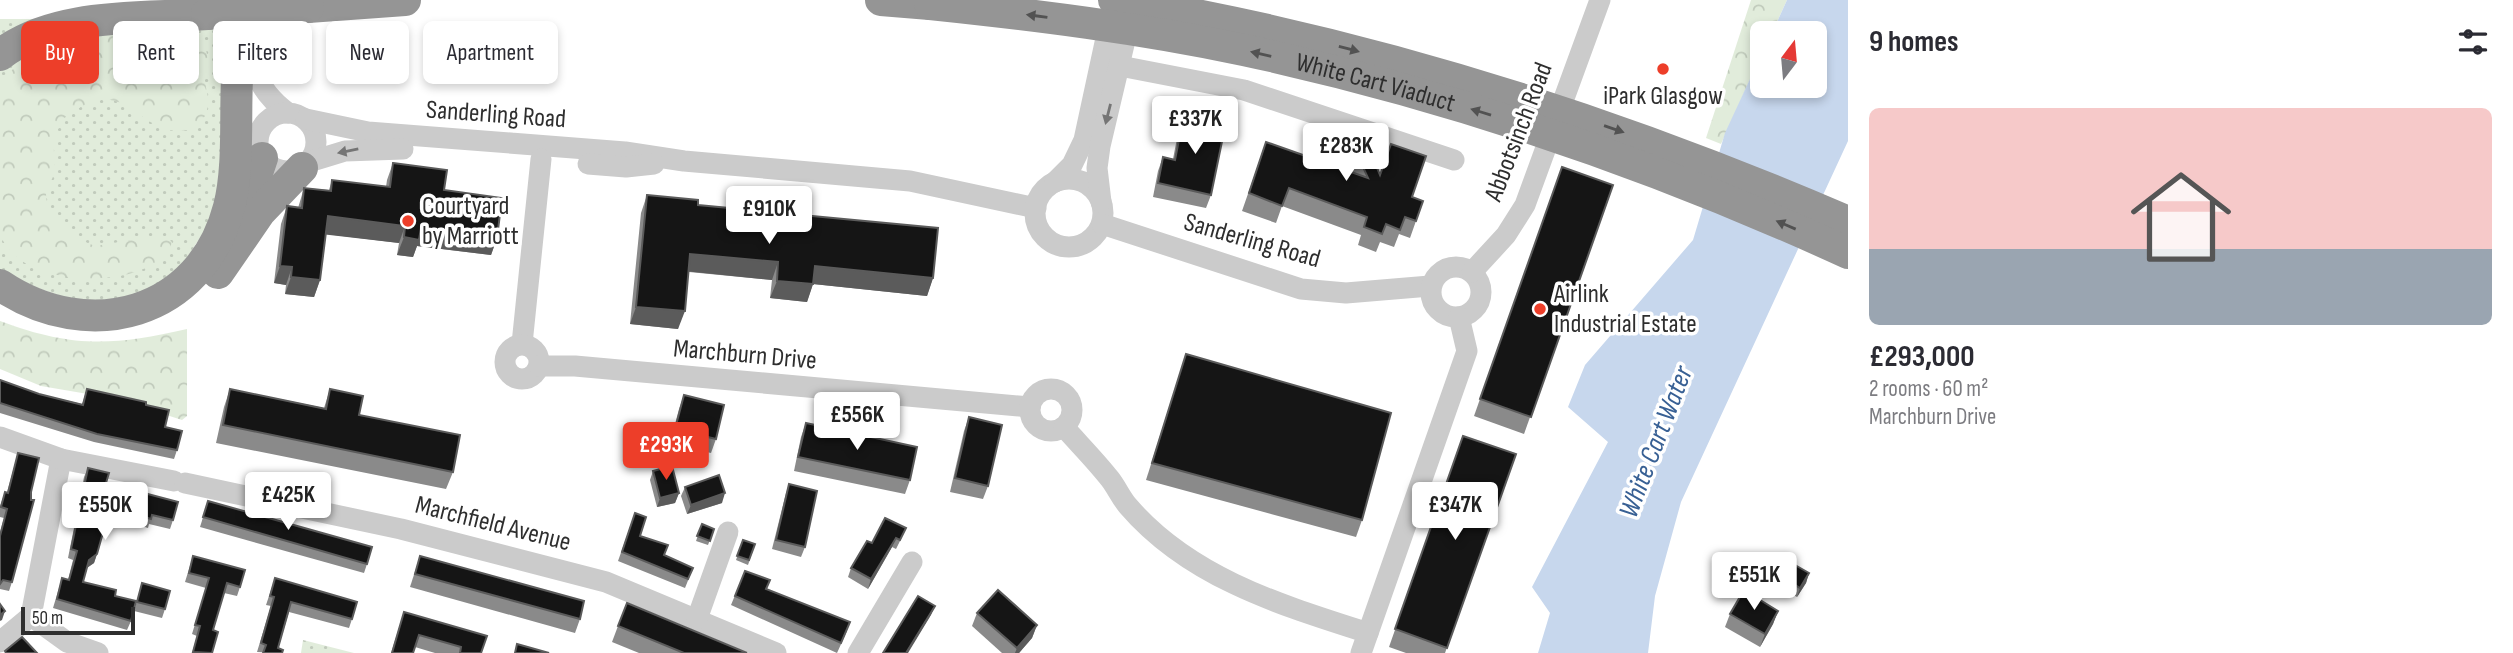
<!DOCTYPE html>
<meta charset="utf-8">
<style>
:root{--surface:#fff;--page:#f2f2f3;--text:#2b2b33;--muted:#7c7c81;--accent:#ed3e29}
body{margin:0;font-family:"Sofia Sans Condensed",sans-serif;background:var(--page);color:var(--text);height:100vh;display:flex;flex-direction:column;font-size:26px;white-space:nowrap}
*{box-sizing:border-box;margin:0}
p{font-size:23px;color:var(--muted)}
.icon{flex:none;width:38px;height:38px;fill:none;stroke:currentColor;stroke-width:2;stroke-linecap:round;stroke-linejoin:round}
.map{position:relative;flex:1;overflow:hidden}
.details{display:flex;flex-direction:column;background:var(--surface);width:665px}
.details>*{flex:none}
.guide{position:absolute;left:21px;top:21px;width:665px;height:63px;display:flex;gap:14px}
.needle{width:46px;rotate:16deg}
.tools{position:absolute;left:1750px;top:21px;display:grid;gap:14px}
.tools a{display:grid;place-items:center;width:77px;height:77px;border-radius:10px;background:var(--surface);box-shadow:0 4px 10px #0003;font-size:35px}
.scale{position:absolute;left:21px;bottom:18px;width:114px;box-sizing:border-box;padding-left:7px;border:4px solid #2e2e2e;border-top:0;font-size:19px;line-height:24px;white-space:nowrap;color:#2e2e2e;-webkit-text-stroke:5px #fff;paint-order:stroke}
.price{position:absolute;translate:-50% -60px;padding:0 16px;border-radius:7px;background:#fff;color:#222;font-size:23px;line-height:46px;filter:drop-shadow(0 2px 4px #0008)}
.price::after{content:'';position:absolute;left:50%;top:42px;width:21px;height:16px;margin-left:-10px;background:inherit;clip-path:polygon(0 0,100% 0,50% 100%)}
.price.current{background:var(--accent);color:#fff}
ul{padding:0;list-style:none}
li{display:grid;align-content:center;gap:14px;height:371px;padding:0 21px}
li span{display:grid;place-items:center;height:217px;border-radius:10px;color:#555}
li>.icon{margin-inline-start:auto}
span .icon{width:126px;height:126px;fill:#fffc;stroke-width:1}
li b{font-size:30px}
h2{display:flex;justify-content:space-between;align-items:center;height:84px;padding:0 21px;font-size:30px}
.pill{padding:0 24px;border-radius:10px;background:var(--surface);box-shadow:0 4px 10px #0003;font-size:24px;line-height:63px}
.pill.current{background:var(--accent);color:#fff}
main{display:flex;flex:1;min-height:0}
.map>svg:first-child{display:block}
.grass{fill:url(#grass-dots)}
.forest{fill:url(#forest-crowns)}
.water{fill:#c7d7ed}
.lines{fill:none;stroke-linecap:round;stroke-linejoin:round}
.minor{stroke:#cbcbcb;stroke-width:21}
.highway{stroke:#959595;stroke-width:32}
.highway-bridge{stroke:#959595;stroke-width:32}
.wall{fill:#8a8a8a}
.shaded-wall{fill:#5b5b5b}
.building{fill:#151515;stroke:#5b5b5b;stroke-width:2}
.oneway{fill:#525252}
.oneway2{fill:#757575}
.poi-dot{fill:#ed3e29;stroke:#fff;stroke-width:2.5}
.labels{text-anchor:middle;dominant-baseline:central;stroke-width:7;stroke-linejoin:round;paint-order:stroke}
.street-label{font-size:26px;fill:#2e2e2e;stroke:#fff}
.poi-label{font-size:26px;fill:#2e2e2e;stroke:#fff;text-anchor:start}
.water-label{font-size:28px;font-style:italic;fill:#386094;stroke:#fff}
</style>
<main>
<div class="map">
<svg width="1848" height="653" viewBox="0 0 1848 653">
<defs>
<pattern id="grass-dots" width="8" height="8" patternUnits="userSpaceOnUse" patternTransform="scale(1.75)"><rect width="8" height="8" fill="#e1ecdb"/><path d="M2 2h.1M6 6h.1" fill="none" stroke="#c1cbbc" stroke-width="1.8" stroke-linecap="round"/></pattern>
<pattern id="forest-crowns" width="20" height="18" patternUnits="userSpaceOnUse" patternTransform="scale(1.75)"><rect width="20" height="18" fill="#e1ecdb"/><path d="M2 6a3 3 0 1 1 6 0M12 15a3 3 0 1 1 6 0" fill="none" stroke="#c1cbbc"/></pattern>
</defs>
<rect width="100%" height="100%" fill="#fff"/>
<!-- grass -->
<g class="grass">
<polygon points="0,19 47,19 0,44"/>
<polygon points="229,27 228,193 172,282 96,308 0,275 0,67 32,45"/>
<polygon points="303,640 354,653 301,653"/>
</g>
<!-- forest -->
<g class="forest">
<polygon points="1751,0 1787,0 1772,33 1762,33 1762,53 1721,144 1706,138"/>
<path d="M196,27L206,49L209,66L204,77L209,103L205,116L195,128C136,147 132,63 62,120C49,148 56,148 54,173C53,180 47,185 46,193C45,218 75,240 96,246L160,235L172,242C158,291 17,293 0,233C0,220 0,203 0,190C0,154 0,118 0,83L28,53L52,38Z"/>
<path d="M0,321C72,348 113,346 187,329V416L182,420L117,399L41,386L0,369Z"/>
</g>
<!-- water -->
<polygon class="water" points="1787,0 1848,0 1848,141 1681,502 1655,596 1648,653 1538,653 1550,613 1532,587 1608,442 1568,407 1585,365 1693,240 1725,133 1762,53 1762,86 1815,86 1815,33 1772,33"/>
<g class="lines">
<!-- minor -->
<g class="minor">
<polyline points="237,0 239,92"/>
<path d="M252,0C252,49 244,81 288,113"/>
<polyline points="1120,66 1244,90 1454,160"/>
<circle cx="287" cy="142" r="29"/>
<polyline points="306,119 368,132 625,152 684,161 910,181 1036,208"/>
<polyline points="309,162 345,151 403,149"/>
<polyline points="588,164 626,167 654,164"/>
<circle cx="1069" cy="213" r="34"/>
<polyline points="1055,182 1072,165 1084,140 1111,15"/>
<polyline points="1101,202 1097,168 1100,146 1130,19"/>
<polyline points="1102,224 1301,289 1346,293 1430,286"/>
<circle cx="1456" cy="292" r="25"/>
<polyline points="1472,272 1506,235 1525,205 1600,0"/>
<polyline points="522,344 541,159"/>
<circle cx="522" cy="362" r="17"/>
<polyline points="539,366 575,366 1030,407"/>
<circle cx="1051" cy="410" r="21"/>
<path d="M1064,427C1079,444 1096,461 1110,479C1117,488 1121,498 1128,506C1190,578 1281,605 1368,633"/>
<polyline points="0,437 61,459 31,616 0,642"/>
<polyline points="61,459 174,481"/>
<polyline points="185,483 401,529 606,582 776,653"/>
<polyline points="31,616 67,642 98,653"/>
<polyline points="697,619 728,532"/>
<polyline points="858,653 912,562"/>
<polyline points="1361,653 1467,351 1459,317"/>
</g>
<!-- highway -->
<g class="highway">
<polyline points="881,0 930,4"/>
<polyline points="308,7 405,0"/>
<path d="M0,55C54,12 141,19 207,14"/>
<polyline points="237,216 252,188 262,158"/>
<polyline points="218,273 260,212 302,168"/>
<path d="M0,285C89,345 201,315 229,207C239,169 235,118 237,79"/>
</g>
<!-- highway-bridge -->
<g class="highway-bridge">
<path d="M1114,0C1368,42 1612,120 1848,222"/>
<path id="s1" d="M930,4C1035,15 1140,28 1244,50C1452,95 1654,164 1848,253"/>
<polyline points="207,14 308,7"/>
</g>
</g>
<!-- wall -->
<g class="wall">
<polygon points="1184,114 1211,195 1206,208 1153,197 1158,171 1163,157 1173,159 1179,128"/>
<polygon points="1350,138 1380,175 1412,197 1423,201 1410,238 1399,234 1394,247 1380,242 1376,252 1358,245 1361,235 1282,206 1276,223 1242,211 1266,142 1351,172 1343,155"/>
<polygon points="393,163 444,190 497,238 491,255 417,246 413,257 397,255 399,243 326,234 320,280 314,297 285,294 286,285 274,283 281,224 287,206 298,208 304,188 329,190 332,180 386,187 387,180"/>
<polygon points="1562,167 1613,185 1524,434 1474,416"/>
<polygon points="647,195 698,205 933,278 927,296 813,284 807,302 770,298 772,280 689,272 678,329 630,324 641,213"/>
<polygon points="1186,354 1362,520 1356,537 1146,480"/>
<polygon points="0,380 39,394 82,404 87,389 165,427 177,450 174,459 94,442 0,413"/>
<polygon points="230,389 324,408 330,389 359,415 453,472 446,489 216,443 224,407"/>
<polygon points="684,395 716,439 711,453 670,443 679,409"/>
<polygon points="969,417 988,486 983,499 950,492 964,431"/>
<polygon points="806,423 910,480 905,494 794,471 801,437"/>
<polygon points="1463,436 1516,454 1445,653 1406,653 1389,647"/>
<polygon points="18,453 31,492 12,582 9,591 0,589 0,532 4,518 0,517 0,506 5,492 7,492"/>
<polygon points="88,468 106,483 173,520 170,529 149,524 148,528 97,511 93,526 97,554 94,563 87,568 83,582 115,596 131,621 127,630 53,608 62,578 68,580 73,560 68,558 84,477"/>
<polygon points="653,471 679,493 675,503 657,507 650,480"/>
<polygon points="789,484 805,547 801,557 772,549 786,493"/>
<polygon points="685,487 722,503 687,514 681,496"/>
<polygon points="208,501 367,564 364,573 200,527"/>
<polygon points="635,513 640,536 664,555 693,568 685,588 618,561"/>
<polygon points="702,524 714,529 708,545 696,541"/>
<polygon points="902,537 896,549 892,547 868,589 848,577 851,568 872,543"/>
<polygon points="743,540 755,544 748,565 736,560"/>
<polygon points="193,556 240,587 237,596 224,593 213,630 212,653 192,653 197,636 192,634 206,588 185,582"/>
<polygon points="420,556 580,619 575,633 410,587"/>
<polygon points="745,571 766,589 847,631 837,653 731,605"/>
<polygon points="1809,573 1806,583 1797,597 1782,589 1786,579"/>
<polygon points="275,578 352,619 349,628 289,612 278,648 282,653 257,652 271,606 266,605"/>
<polygon points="142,583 165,609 162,618 134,611"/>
<polygon points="1778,611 1773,624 1760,647 1725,627 1730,614"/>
<polygon points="404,612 481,653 435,653 415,647 413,653 391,653"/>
<polygon points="977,613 1037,625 1032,638 1019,653 1002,653 972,626"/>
<polygon points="618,626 747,653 639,653 612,642"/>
</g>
<!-- shaded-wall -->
<g class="shaded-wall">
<polygon points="328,216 405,226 399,243 321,234"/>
<polygon points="421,228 497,238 491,255 417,246 413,257 397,255 404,237"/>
<polygon points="690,254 778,262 772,280 684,271"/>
<polygon points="280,266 292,267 286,285 274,283"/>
<polygon points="815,266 933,278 927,296 813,284 807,302 770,298 777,281"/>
<polygon points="291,277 320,280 314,297 285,294"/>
<polygon points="636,307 685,311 678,329 630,324"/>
<polygon points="679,493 675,503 657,507 660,498"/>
<polygon points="725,493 722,503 687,514 691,505"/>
<polygon points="896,538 892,547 868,589 871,579"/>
<polygon points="97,554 94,563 85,569 89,560"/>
<polygon points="1809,573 1806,583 1797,597 1800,588"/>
<polygon points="935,606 931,615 908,653 906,653"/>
<polygon points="5,611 2,620 0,621 0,615"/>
<polygon points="1778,611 1773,624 1760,647 1765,634"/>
<polygon points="1037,625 1032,638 1019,653 1015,653 1017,648"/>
</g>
<!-- building -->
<g class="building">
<polygon points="1184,114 1226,122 1211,195 1158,183 1163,157 1175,160"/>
<polygon points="1362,132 1380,175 1391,144 1426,156 1412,197 1423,201 1416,221 1405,217 1400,230 1386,224 1382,234 1364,227 1367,217 1289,188 1282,206 1249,193 1266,142 1368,178 1350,138"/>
<polygon points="393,163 447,170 444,190 502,198 497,238 421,228 419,240 404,237 405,226 328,216 320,280 291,277 292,267 280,266 287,206 302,208 304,188 331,191 332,180 390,187"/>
<polygon points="1562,167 1613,185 1531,417 1480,399"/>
<polygon points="647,195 698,200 698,205 938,228 933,278 815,266 813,284 777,281 778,262 690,254 685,311 636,307"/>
<polygon points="1186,354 1391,413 1362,520 1152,463"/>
<polygon points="0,380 39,394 83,405 87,389 146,402 146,405 169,410 165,427 182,431 177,450 97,434 0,403"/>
<polygon points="230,389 326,409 330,389 363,396 359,415 460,435 453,472 223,425"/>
<polygon points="684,395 724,405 716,439 675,429"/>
<polygon points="969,417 1002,425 988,486 955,478"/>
<polygon points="806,423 917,447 910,480 798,457"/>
<polygon points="1463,436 1516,454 1447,648 1395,629"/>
<polygon points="18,453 39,458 31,492 31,500 34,500 12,582 3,580 0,584 0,536 7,509 1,507 5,492 8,493"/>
<polygon points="672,466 679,493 660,498 653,471"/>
<polygon points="88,468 109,473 106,483 178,502 173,520 152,515 151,519 99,502 93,526 104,529 97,554 89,560 83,582 116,590 115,596 136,601 131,621 57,599 62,578 69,580 77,551 71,549"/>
<polygon points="719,475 725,493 691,505 685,487"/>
<polygon points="789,484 817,491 805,547 776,540"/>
<polygon points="208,501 372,547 367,564 203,517"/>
<polygon points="635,513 646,517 640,536 668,545 664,555 693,568 688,579 622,552"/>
<polygon points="885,518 906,528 900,540 896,538 871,579 851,568 867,541 872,543"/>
<polygon points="702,524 714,529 710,541 697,536"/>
<polygon points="743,540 755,544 749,560 737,556"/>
<polygon points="193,556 245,570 240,587 227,583 213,630 218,632 212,653 193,652 200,626 195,625 209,578 189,573"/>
<polygon points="420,556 584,601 580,619 415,574"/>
<polygon points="1795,565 1809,573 1800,588 1786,579"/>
<polygon points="745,571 770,580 766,589 850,622 841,643 735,596"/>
<polygon points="275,578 357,602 352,619 291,602 278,648 283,650 282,653 263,653 266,645 261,643 274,597 270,596"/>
<polygon points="142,583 170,591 165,609 137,602"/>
<polygon points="998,590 1037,625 1017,648 977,613"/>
<polygon points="1744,590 1778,611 1765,634 1730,614"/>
<polygon points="918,596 935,606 906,653 883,653"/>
<polygon points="627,603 747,653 684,653 618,626"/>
<polygon points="0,604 5,611 0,615"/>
<polygon points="404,612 487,636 481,653 460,653 461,647 419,635 413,653 392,653"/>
<polygon points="22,637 37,653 6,653 5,651"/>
<polygon points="517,644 549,653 515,653"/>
</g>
<!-- one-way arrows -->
<defs><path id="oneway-solid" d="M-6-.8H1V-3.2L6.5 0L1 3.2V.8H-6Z" transform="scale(1.75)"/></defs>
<g class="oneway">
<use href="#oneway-solid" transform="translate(1037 16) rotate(-172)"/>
<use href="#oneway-solid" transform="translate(1349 49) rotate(15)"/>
<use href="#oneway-solid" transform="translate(1261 54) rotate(-167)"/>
<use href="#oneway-solid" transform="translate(1481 112) rotate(-163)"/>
<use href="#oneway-solid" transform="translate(1614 129) rotate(19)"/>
<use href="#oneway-solid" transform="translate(1786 225) rotate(-157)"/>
</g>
<g class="oneway2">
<use href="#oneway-solid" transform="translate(1108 114) rotate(104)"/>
<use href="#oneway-solid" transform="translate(348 151) rotate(169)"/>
</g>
<!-- markers -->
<g class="poi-dot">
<circle cx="1663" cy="69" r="7"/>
<circle cx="408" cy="221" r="7"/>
<circle cx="1540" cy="309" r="7"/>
</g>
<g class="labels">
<!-- street labels -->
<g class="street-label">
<text stroke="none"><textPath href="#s1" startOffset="453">White Cart Viaduct</textPath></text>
<text transform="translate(496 115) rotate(4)">Sanderling Road</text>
<text transform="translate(1519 132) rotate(-69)">Abbotsinch Road</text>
<text transform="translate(1252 241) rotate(16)">Sanderling Road</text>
<text transform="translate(745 355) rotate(5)">Marchburn Drive</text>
<text transform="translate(493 524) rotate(14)">Marchfield Avenue</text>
</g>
<!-- poi labels -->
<g class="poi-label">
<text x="1663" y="96" text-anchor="middle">iPark Glasgow</text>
<text x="422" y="206">Courtyard<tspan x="422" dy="30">by Marriott</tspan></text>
<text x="1554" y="294">Airlink<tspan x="1554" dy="30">Industrial Estate</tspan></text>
</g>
<!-- water labels -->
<g class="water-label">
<text transform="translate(1656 442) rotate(-69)">White Cart Water</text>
</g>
</g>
</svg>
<div class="tools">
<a><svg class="needle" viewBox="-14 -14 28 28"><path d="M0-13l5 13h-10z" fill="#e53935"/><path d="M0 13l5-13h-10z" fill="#7c7c81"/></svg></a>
</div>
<div class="scale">50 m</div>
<b class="price" style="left:1195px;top:156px">£337K</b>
<b class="price" style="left:1346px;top:183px">£283K</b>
<b class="price" style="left:769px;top:246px">£910K</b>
<b class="price" style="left:857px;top:452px">£556K</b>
<b class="price current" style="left:666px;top:482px">£293K</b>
<b class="price" style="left:288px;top:532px">£425K</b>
<b class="price" style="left:105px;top:542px">£550K</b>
<b class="price" style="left:1455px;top:542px">£347K</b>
<b class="price" style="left:1754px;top:612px">£551K</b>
<div class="guide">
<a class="pill current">Buy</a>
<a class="pill">Rent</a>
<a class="pill">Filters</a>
<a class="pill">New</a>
<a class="pill">Apartment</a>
</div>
</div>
<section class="details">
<h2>9 homes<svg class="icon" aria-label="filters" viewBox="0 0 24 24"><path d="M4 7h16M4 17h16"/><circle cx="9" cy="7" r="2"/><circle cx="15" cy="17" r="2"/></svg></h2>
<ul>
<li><span style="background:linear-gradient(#f6c9c9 65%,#9aa5b1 0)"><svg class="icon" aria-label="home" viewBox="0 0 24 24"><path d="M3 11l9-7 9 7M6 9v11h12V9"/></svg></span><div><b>£293,000</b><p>2 rooms · 60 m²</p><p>Marchburn Drive</p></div></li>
</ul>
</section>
</main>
